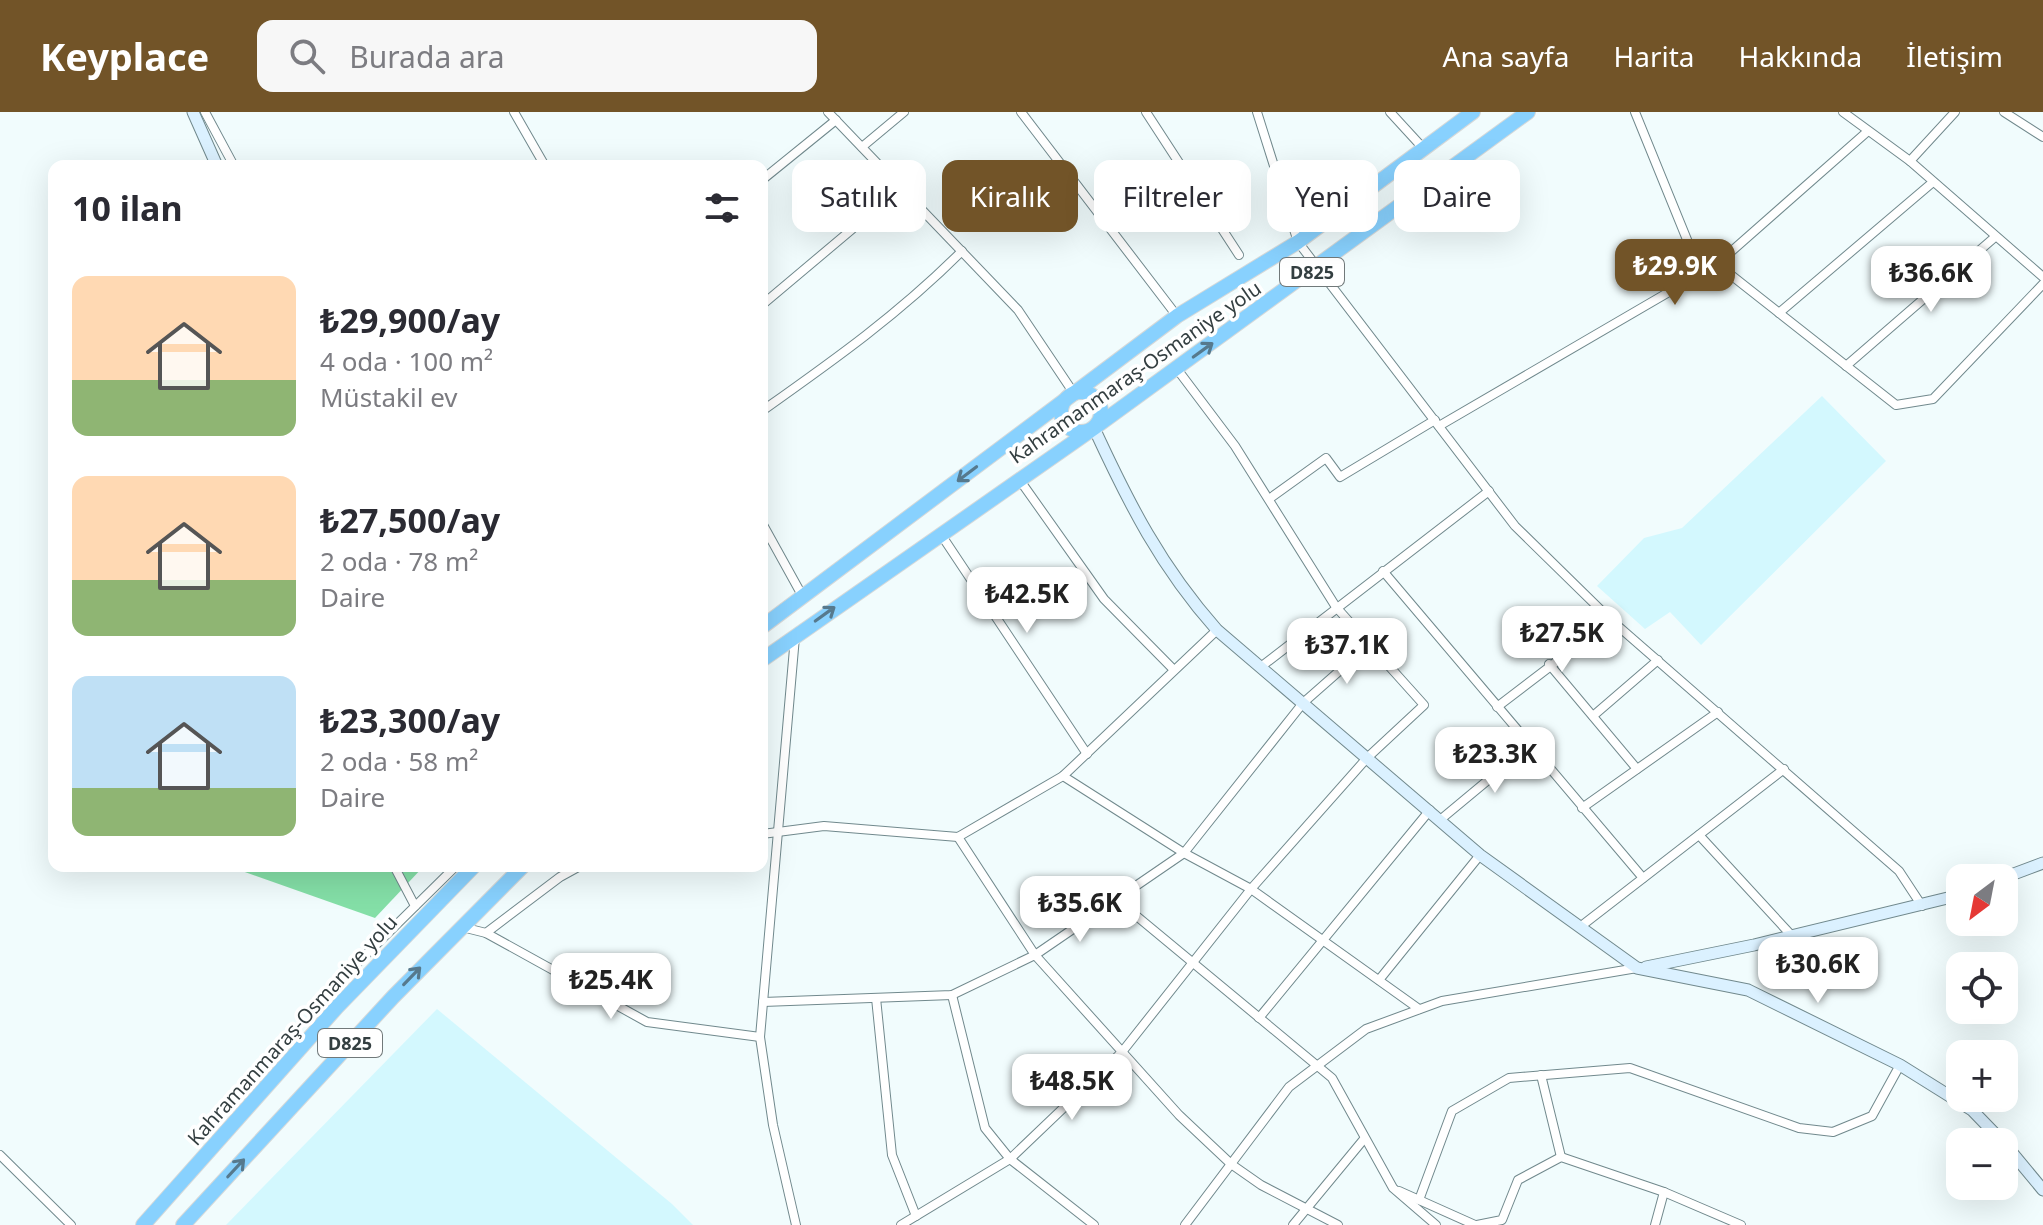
<!DOCTYPE html>
<html lang="tr">
<meta charset="utf-8">
<style>
:root{--surface:#fff;--page:#f7f7f7;--text:#2b2b33;--muted:#7c7c81;--accent:#725428}
body{margin:0;font-family:"Noto Sans",sans-serif;background:var(--page);color:var(--text);height:100vh;display:flex;flex-direction:column;font-size:30px;white-space:nowrap}
*{box-sizing:border-box;margin:0}
p{font-size:26px;color:var(--muted)}
.icon{flex:none;width:44px;height:44px;fill:none;stroke:currentColor;stroke-width:2;stroke-linecap:round;stroke-linejoin:round}
.map{position:relative;flex:1;overflow:hidden}
.details{position:absolute;left:48px;top:48px;width:720px;height:712px;display:flex;flex-direction:column;background:var(--surface);border-radius:16px;box-shadow:0 8px 32px #0002}
.details>*{flex:none}
.guide{position:absolute;left:792px;top:48px;width:760px;height:72px;display:flex;gap:16px}
.needle{width:52px;rotate:212deg}
.buttons{position:absolute;left:1946px;top:752px;display:grid;gap:16px}
.buttons a{display:grid;place-items:center;width:72px;height:72px;border-radius:16px;background:var(--surface);box-shadow:0 8px 32px #0002;font-size:40px}
.price{position:absolute;translate:-50% -68px;padding:0 18px;border-radius:16px;background:#fff;color:#222;font-size:26px;line-height:52px;filter:drop-shadow(0 2px 4px #0008)}
.price::after{content:'';position:absolute;left:50%;top:48px;width:24px;height:18px;margin-left:-12px;background:inherit;clip-path:polygon(0 0,100% 0,50% 100%)}
.price.selected{background:var(--accent);color:#fff}
ul{padding:0;list-style:none}
li{display:flex;align-items:center;gap:24px;height:200px;padding:0 24px}
li span{display:grid;place-items:center;flex:none;width:224px;height:160px;border-radius:16px;color:#555}
li>.icon{margin-inline-start:auto}
span .icon{width:96px;height:96px;fill:#fffc;stroke-width:1}
li b{font-size:34px}
h2{display:flex;justify-content:space-between;align-items:center;height:96px;padding:0 24px;font-size:34px}
.chip{padding:0 28px;border-radius:16px;background:var(--surface);box-shadow:0 8px 32px #0002;font-size:28px;line-height:72px}
.chip.selected{background:var(--accent);color:#fff}
header{display:flex;align-items:center;gap:48px;box-sizing:border-box;height:112px;padding:0 40px;background:var(--accent);color:#fff}
header strong{font-size:38px}
nav{display:flex;gap:44px;margin-inline-start:auto;font-size:28px}
.search{width:560px;height:72px;background:var(--page);display:flex;align-items:center;gap:20px;box-sizing:border-box;padding:0 28px;border-radius:16px;color:var(--muted);font-size:30px}
.map>svg:first-child{display:block}
.built{fill:#d3f8fe}
.forest{fill:#84dfa7}
.lines{fill:none;stroke-linecap:round;stroke-linejoin:round}
.street-casing{stroke:#71898d;stroke-width:10}
.secondary-casing{stroke:#71898d;stroke-width:13}
.highway-casing{stroke:#d6d9d9;stroke-width:16}
.street{stroke:#fff;stroke-width:8}
.secondary{stroke:#dbf1ff;stroke-width:11}
.highway{stroke:#88d1fe;stroke-width:14}
.oneway{stroke:#56798d}
.labels{text-anchor:middle;dominant-baseline:central;stroke-width:7;stroke-linejoin:round;paint-order:stroke}
.shield{fill:#fff;stroke:#71797a;stroke-width:2}
.shield-label{font-size:18px;font-weight:bold;fill:#343f41}
.street-label{font-size:20px;fill:#343f41;stroke:#fff}
</style>
<header>
<strong>Keyplace</strong>
<div class="search"><svg class="icon" aria-label="search" viewBox="0 0 24 24"><circle cx="10" cy="10" r="6"/><path d="M15 15l6 6"/></svg>Burada ara</div>
<nav><a>Ana sayfa</a><a>Harita</a><a>Hakkında</a><a>İletişim</a></nav>
</header>
<div class="map">
<svg width="2043" height="1113" viewBox="0 0 2043 1113">
<rect width="100%" height="100%" fill="#f1fcfd"/>
<!-- built -->
<g class="built">
<polygon points="1822,284 1886,349 1701,533 1670,500 1645,517 1597,474 1644,426 1682,416"/>
<polygon points="437,897 672,1092 693,1113 226,1113"/>
</g>
<!-- forest -->
<polygon class="forest" points="228,754 424,754 375,806"/>
<g class="lines">
<!-- street casing -->
<g class="street-casing">
<g id="street">
<polyline points="205,0 234,54"/>
<polyline points="514,0 545,54"/>
<polyline points="828,0 1018,198 1073,280"/>
<polyline points="1021,0 1177,204"/>
<polyline points="1146,0 1239,143"/>
<polyline points="1257,0 1298,130 1515,414 1611,508 1899,759 1922,794"/>
<polyline points="1390,0 1423,36"/>
<polyline points="1635,0 1701,162"/>
<polyline points="1843,0 1910,49 2043,165"/>
<polyline points="2004,0 2043,25"/>
<polyline points="862,35 904,0"/>
<polyline points="1910,49 1955,0"/>
<polyline points="762,68 836,8"/>
<polyline points="1717,152 1896,293 1933,287 2043,172"/>
<polyline points="762,193 901,76"/>
<polyline points="1779,201 1933,70"/>
<polyline points="1846,254 1995,125"/>
<path d="M762,299C834,248 899,202 962,139"/>
<polyline points="1439,314 1717,152 1868,19"/>
<polyline points="1019,367 1104,487 1174,558"/>
<polyline points="1269,387 1326,346 1340,365 1435,308"/>
<polyline points="762,411 803,485"/>
<polyline points="940,421 1087,642"/>
<polyline points="1383,459 1643,766"/>
<polyline points="795,525 760,925 773,1013 796,1113"/>
<polyline points="1549,552 1637,657"/>
<polyline points="1262,554 1489,379"/>
<polyline points="1497,595 1611,508"/>
<polyline points="1593,604 1658,548"/>
<polyline points="1063,664 1184,741 1251,777 1419,897"/>
<polyline points="1582,696 1718,600"/>
<polyline points="1440,708 1529,634"/>
<polyline points="762,722 824,714 958,725 1063,664 1217,518"/>
<polyline points="1699,723 1792,824"/>
<polyline points="958,725 1035,843 1179,1003 1231,1052 1261,1073 1338,1113"/>
<polyline points="394,754 415,794"/>
<polyline points="1116,787 1332,966 1393,1076 1436,1113"/>
<polyline points="462,815 486,821 647,910 760,925"/>
<polyline points="1580,815 1784,657"/>
<polyline points="486,821 560,765 580,754"/>
<polyline points="1379,868 1480,743"/>
<polyline points="952,883 985,1016 1010,1047 1094,1113"/>
<polyline points="324,884 456,754"/>
<polyline points="876,886 892,1043 916,1104"/>
<polyline points="763,890 952,883 1035,843 1184,741 1303,591 1370,532"/>
<polyline points="1259,906 1430,698"/>
<polyline points="1541,963 1561,1045"/>
<polyline points="0,1043 71,1113"/>
<polyline points="1399,1079 1475,1113"/>
<polyline points="1419,1088 1452,999 1509,966 1630,956 1799,1016 1833,1020 1872,1004 1900,953"/>
<polyline points="901,1113 1010,1047 1122,940 1251,777 1367,646 1424,593 1336,495 1235,334 1177,257"/>
<polyline points="1185,1113 1289,975 1366,917 1442,889 1637,856"/>
<polyline points="1293,1113 1364,1027"/>
<polyline points="1477,1113 1502,1108 1518,1068 1561,1045 1664,1080 1741,1113"/>
<polyline points="1655,1113 1664,1080"/>
</g>
</g>
<!-- secondary casing -->
<g class="secondary-casing">
<g id="secondary">
<polyline points="193,0 217,54"/>
<path d="M1094,316C1129,392 1161,455 1217,518L1480,743L1637,856L1748,878L1900,953L1972,998L2003,1030"/>
<polyline points="2003,766 2043,751"/>
<polyline points="1646,855 1754,833 1960,783"/>
<polyline points="2004,1031 2043,1078"/>
</g>
</g>
<!-- highway casing -->
<g class="highway-casing">
<g id="highway">
<circle cx="1081" cy="300" r="20"/>
<polyline points="762,515 1177,204 1298,130 1473,0"/>
<polyline points="762,548 1094,316 1528,0"/>
<polyline points="143,1113 337,895 474,754"/>
<polyline points="183,1113 393,885 523,754"/>
</g>
</g>
<!-- street -->
<use href="#street" class="street"/>
<!-- secondary -->
<use href="#secondary" class="secondary"/>
<!-- highway -->
<use href="#highway" class="highway"/>
</g>
<!-- one-way arrows -->
<defs><path id="oneway-shaft" d="M-6 0H5M1.5-3L5.5 0L1.5 3" fill="none" stroke-width="1.6" stroke-linecap="round" stroke-linejoin="round" transform="scale(2)"/></defs>
<g class="oneway">
<use href="#oneway-shaft" transform="translate(1203 238) rotate(-36)"/>
<use href="#oneway-shaft" transform="translate(967 362) rotate(143)"/>
<use href="#oneway-shaft" transform="translate(825 502) rotate(-36)"/>
<use href="#oneway-shaft" transform="translate(412 864) rotate(-46)"/>
<use href="#oneway-shaft" transform="translate(236 1056) rotate(-47)"/>
</g>
<g class="labels">
<!-- shield labels -->
<g class="shield">
<rect x="1280" y="146" width="64" height="28" rx="6"/>
<rect x="318" y="917" width="64" height="28" rx="6"/>
</g>
<g class="shield-label">
<text x="1312" y="160">D825</text>
<text x="350" y="931">D825</text>
</g>
<!-- street labels -->
<g class="street-label">
<text transform="translate(1135 260) rotate(-35)">Kahramanmaraş-Osmaniye yolu</text>
<text transform="translate(292 918) rotate(-48)">Kahramanmaraş-Osmaniye yolu</text>
</g>
</g>
</svg>
<div class="buttons">
<a><svg class="needle" viewBox="-14 -14 28 28"><path d="M0-13l5 13h-10z" fill="#e53935"/><path d="M0 13l5-13h-10z" fill="#7c7c81"/></svg></a>
<a><svg class="icon" aria-label="locate" viewBox="0 0 24 24"><circle cx="12" cy="12" r="6"/><path d="M12 2v4M12 18v4M2 12h4M18 12h4"/></svg></a>
<a>+</a>
<a>−</a>
</div>
<b class="price selected" style="left:1675px;top:195px">₺29.9K</b>
<b class="price" style="left:1931px;top:202px">₺36.6K</b>
<b class="price" style="left:1027px;top:523px">₺42.5K</b>
<b class="price" style="left:1562px;top:562px">₺27.5K</b>
<b class="price" style="left:1347px;top:574px">₺37.1K</b>
<b class="price" style="left:1495px;top:683px">₺23.3K</b>
<b class="price" style="left:1080px;top:832px">₺35.6K</b>
<b class="price" style="left:1818px;top:893px">₺30.6K</b>
<b class="price" style="left:611px;top:909px">₺25.4K</b>
<b class="price" style="left:1072px;top:1010px">₺48.5K</b>
<div class="guide">
<a class="chip">Satılık</a>
<a class="chip selected">Kiralık</a>
<a class="chip">Filtreler</a>
<a class="chip">Yeni</a>
<a class="chip">Daire</a>
</div>
<section class="details">
<h2>10 ilan<svg class="icon" aria-label="filters" viewBox="0 0 24 24"><path d="M4 7h16M4 17h16"/><circle cx="9" cy="7" r="2"/><circle cx="15" cy="17" r="2"/></svg></h2>
<ul>
<li><span style="background:linear-gradient(#ffd9b3 65%,#8fb573 0)"><svg class="icon" aria-label="home" viewBox="0 0 24 24"><path d="M3 11l9-7 9 7M6 9v11h12V9"/></svg></span><div><b>₺29,900/ay</b><p>4 oda · 100 m²</p><p>Müstakil ev</p></div></li>
<li><span style="background:linear-gradient(#ffd9b3 65%,#8fb573 0)"><svg class="icon" aria-label="home" viewBox="0 0 24 24"><path d="M3 11l9-7 9 7M6 9v11h12V9"/></svg></span><div><b>₺27,500/ay</b><p>2 oda · 78 m²</p><p>Daire</p></div></li>
<li><span style="background:linear-gradient(#bfe0f5 70%,#8fb573 0)"><svg class="icon" aria-label="home" viewBox="0 0 24 24"><path d="M3 11l9-7 9 7M6 9v11h12V9"/></svg></span><div><b>₺23,300/ay</b><p>2 oda · 58 m²</p><p>Daire</p></div></li>
</ul>
</section>
</div>
